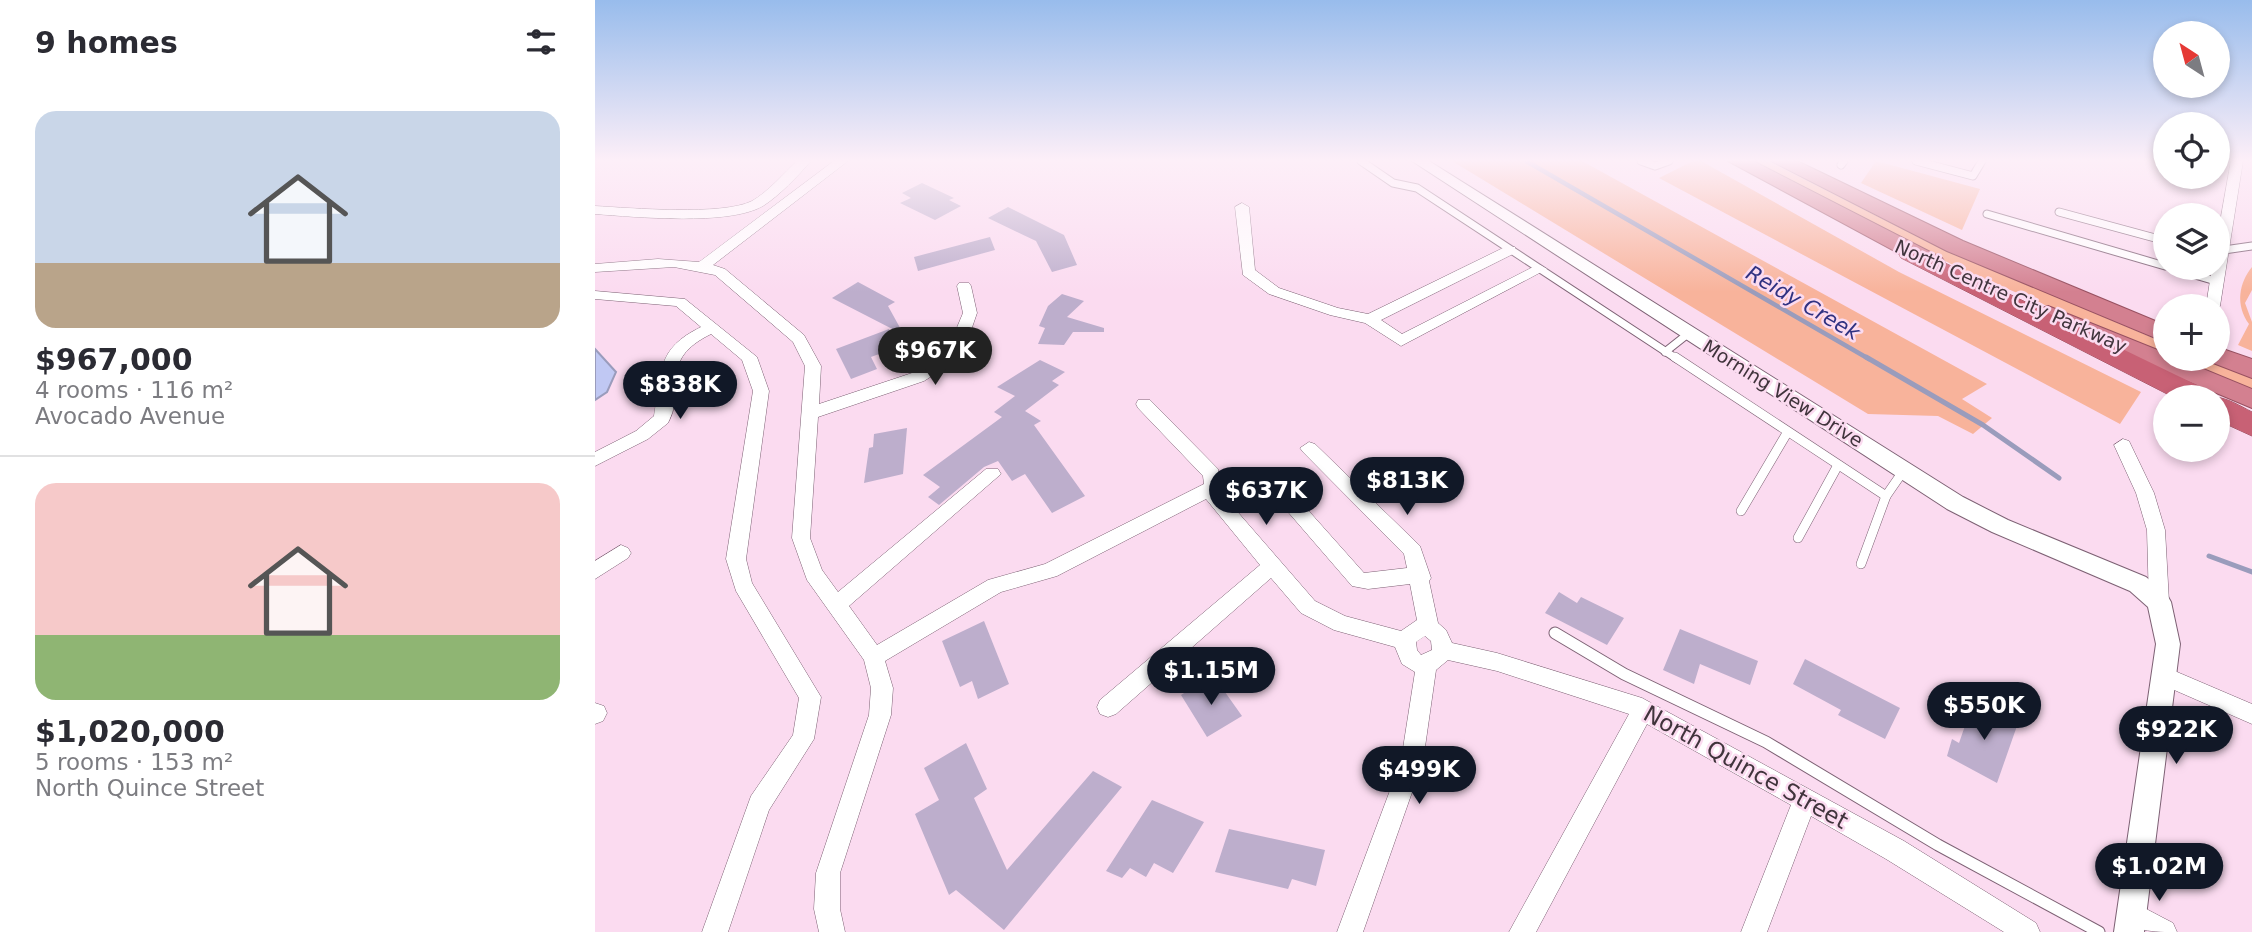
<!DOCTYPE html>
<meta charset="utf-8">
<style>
:root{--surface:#fff;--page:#f2f2f3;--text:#2b2b33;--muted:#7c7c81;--line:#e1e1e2;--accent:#111827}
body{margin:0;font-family:"DejaVu Sans",sans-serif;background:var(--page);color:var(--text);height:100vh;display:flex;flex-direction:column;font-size:26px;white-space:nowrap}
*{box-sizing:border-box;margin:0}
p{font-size:23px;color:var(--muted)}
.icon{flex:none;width:38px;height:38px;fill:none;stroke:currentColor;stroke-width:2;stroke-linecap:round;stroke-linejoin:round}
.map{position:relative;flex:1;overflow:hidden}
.side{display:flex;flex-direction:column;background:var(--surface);width:595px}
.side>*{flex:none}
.needle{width:46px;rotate:324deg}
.buttons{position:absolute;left:1558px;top:21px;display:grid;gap:14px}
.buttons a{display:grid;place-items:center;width:77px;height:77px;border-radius:50%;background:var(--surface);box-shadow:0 4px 10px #0003;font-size:35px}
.price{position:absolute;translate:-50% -60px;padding:0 16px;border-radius:24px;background:var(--accent);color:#fff;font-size:23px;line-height:46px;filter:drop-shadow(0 2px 4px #0008)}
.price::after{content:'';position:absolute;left:50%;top:42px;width:21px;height:16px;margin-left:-10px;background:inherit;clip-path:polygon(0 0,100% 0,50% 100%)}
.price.active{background:#222;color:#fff}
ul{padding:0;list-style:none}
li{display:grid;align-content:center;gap:14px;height:371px;padding:0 35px}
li+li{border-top:2px solid var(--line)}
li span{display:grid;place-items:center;height:217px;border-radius:21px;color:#555}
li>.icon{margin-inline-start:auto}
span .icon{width:126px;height:126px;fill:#fffc;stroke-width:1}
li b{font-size:30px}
h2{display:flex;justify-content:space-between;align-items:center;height:84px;padding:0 35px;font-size:30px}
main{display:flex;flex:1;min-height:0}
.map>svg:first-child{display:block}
.green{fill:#f8b39b}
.water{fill:#c0c8f3;stroke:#9a9cbc;stroke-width:2}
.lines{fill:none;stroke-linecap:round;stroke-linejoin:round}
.stream-far1{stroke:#9a9cbc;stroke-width:4.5}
.stream{stroke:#9a9cbc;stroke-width:5}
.building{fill:#bdaecc}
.service-far2-casing{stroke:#7d6174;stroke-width:9}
.service-far1-casing{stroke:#7d6174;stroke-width:10}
.service-casing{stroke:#7d6174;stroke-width:13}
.minor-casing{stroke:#7d6174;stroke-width:1}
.tertiary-casing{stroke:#7d6174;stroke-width:2}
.trunk-casing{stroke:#985161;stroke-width:2}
.motorway-casing{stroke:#985161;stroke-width:1}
.service-far2{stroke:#fff;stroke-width:7}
.service-far1{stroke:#fff;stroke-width:9}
.service{stroke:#fff;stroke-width:11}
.minor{fill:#fff;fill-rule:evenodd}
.tertiary{fill:#fff;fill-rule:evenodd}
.trunk{fill:#d38090;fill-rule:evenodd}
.motorway{fill:#c86175;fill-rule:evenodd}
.labels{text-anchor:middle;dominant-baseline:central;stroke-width:5;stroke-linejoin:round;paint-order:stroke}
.street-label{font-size:19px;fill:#40343c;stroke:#fbdbf0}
.water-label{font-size:21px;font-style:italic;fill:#303281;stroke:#fbdbf0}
.near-street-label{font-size:23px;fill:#40343c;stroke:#fbdbf0}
</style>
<main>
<section class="side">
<h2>9 homes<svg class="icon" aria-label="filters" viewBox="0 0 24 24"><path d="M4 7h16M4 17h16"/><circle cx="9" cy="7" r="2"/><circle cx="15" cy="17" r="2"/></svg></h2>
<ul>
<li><span style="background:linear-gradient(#c9d6e8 70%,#b9a48a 0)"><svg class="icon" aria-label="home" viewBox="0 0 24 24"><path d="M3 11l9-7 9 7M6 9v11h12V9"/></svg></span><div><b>$967,000</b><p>4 rooms · 116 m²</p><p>Avocado Avenue</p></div></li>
<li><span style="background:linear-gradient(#f6c9c9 70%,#8fb573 0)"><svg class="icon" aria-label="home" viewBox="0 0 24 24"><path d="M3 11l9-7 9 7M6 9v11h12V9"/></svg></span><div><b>$1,020,000</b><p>5 rooms · 153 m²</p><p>North Quince Street</p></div></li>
</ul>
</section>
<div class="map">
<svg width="1657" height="932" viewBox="0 0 1657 932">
<rect width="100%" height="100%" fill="#fbdbf0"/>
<!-- green -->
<g class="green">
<polygon points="857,161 987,161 1392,384 1367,399 1397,418 1378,434 1343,416 1273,414"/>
<polygon points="1098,161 1106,161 1304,272 1546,392 1525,424 1064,178"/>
<polygon points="1155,161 1173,161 1335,243 1570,343 1570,357 1362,267"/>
<polygon points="1281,161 1385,189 1367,230 1266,183"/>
<path d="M1657,267V290L1650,303L1657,322V351L1643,345L1654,324C1640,305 1644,283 1657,267Z"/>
<polygon points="1575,359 1610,359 1657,376 1657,392"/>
</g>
<!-- water -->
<polygon class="water" points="0,349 21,372 12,392 0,400"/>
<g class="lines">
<!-- stream-far1 -->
<polyline class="stream-far1" points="931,161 1274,359"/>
<!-- stream -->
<g class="stream">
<polyline points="1271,357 1388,425 1464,478"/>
<polyline points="1614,556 1657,572"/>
</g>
</g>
<!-- building -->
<g class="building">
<polygon points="327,183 359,198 354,200 366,206 340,220 305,203 316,198 307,193"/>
<polygon points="413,207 469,235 482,265 457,272 441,241 393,218"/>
<polygon points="395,237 400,250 323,271 319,257"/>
<polygon points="263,282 300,302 293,306 309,335 237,298"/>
<polygon points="467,294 489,301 472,317 509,328 509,332 478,332 469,345 443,344 450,328 444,326 453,306"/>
<polygon points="294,329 303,347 276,357 282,369 256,379 241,349"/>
<polygon points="445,360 470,372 457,381 464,385 430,411 446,421 439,425 490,496 457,513 430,474 417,481 403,461 389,467 344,505 333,497 345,487 328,475 407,417 399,412 420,396 402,387"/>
<polygon points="312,428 308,474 269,483 274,448 278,447 279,434"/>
<polygon points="964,592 982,603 986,597 1029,618 1012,645 950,613"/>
<polygon points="389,621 414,684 383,699 377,681 365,687 347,641"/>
<polygon points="1085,629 1163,661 1155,685 1105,664 1099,684 1068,670"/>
<polygon points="1210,659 1305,708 1290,739 1243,715 1246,710 1198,684"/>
<polygon points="611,679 618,688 625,685 647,716 612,737 586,695"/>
<polygon points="1379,700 1423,723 1402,783 1352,756 1357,739 1364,743"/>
<polygon points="371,743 392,789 379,798 412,870 498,771 527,787 409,930 361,890 354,895 320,814 344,800 329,768"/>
<polygon points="557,800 609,822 578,873 559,863 551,877 535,868 527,878 511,871"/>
<polygon points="634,829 730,850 721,886 697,879 693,889 620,872"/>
</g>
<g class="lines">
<!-- service-far2 casing -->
<g class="service-far2-casing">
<g id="service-far2">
<polyline points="766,161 798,183 822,188 1082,359"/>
<polyline points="1046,161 1060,166 1074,161"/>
<polyline points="1321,161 1378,176 1387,161"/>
<polyline points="1246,165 1249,161"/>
<polyline points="1464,212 1560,238"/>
<polyline points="1392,214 1570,266"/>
<polyline points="1629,250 1657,246"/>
<polyline points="1576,268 1624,282"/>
<polyline points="1070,352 1094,333"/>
</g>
</g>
<!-- service-far1 casing -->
<g class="service-far1-casing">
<g id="service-far1">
<polyline points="1080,357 1291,496"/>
<polyline points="1146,511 1192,433"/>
<polyline points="1203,538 1243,465"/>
<polyline points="1266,564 1291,496 1309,470"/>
</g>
</g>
<!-- service casing -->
<g class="service-casing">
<polyline id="service" points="960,633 1029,674 1171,742 1343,845 1504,932"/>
</g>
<!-- minor casing -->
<g class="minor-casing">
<g id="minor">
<path d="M202,161H216C203,176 184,196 168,206C134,226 40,217 0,214V206C36,208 127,216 157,201C173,192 189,173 202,161Z"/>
<path d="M239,161H253L118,265L130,269L209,335L226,366L224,404L317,373L339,359L358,337L368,313L362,286L364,283H374L376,286L382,313L373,339L351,367L329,381L223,417L215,538L227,570L243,592L391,469H403L406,474L254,606L282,645L393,580L450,564L609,484L608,476L543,408L541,404L543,400H555L623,469L627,494L720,601L750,616L806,631L822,620L815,584L773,589L757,586L668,483L665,478L668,473H680L769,573L812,568L809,554L708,452L705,448L714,442L720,444L825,546L836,578L834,581L843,623L851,630L857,643L902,653L1047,698L1309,841L1441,923L1445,932H1409L1291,859L1216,816L1172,932H1146L1196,805L1052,724L941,932H914L1034,714L902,671L853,660L841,670L828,761L768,932H742L806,761L820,672L807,664L800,647L739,630L706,613L676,578L521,714L513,717L505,714L502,707L505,700L665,565L611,499L462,576L406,592L290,661L298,688L296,715L245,873V909L250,932H224L219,909L221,873L274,715L276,688L269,660L212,580L197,538L210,366L198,342L120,275L79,267L0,272V264L63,259L104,262ZM830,636L836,641L837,650L826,655L822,650L821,642Z"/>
<polygon points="1636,161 1648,161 1625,306 1622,310 1622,306 1611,306 1617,268 1622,268 1622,239"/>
<polygon points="647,203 654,207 660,270 684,288 743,308 773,314 910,247 920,247 920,253 786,320 807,334 940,266 945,265 952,269 806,346 770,323 735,315 674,294 648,275 640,207"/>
<path d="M0,291L90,299L162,357L174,391L151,559L157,583L226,697L219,739L174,810L133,932H107L156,796L198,735L204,698L141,591L131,559L158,391L147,360L116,334C62,361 93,385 73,423L53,439L0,466V452L41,431L59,416C67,371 61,349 106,327L81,306L0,299Z"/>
<polygon points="1528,439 1534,441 1559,493 1570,530 1574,602 1571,608 1564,610 1557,608 1554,602 1552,530 1541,493 1519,445"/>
<polygon points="26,545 33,548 36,553 33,558 0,579 0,561"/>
<polygon points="1568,666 1657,704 1657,724 1561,682 1557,675 1561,668"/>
<polygon points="0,703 9,706 12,713 8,721 0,724"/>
<path d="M1536,901L1578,923L1582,932C1561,932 1533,932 1523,914L1527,905Z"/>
</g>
</g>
<!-- tertiary casing -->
<g class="tertiary-casing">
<polygon id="tertiary" points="817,161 834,161 1368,497 1413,520 1551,577 1572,595 1576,602 1585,644 1549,932 1519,932 1561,644 1553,607 1535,591 1397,532 1352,509"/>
</g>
<!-- trunk casing -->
<g class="trunk-casing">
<g id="trunk">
<polygon points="1133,161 1158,161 1347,258 1350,263 1339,270 1331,268"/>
<polygon points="1176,161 1202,161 1368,241 1570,325 1570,342 1352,251"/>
<polygon points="1453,306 1570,353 1570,359 1584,359 1657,389 1657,408 1445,319 1441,314 1445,309"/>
<polygon points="1622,347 1657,359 1657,378 1613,361 1612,359 1622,359"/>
</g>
</g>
<!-- motorway casing -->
<g class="motorway-casing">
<g id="motorway">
<polygon points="1315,246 1612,390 1617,397 1578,397 1306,258 1303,253 1306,248"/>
<path d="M1620,397C1633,398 1645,406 1657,412V436L1622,420Z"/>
</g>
</g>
<!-- service-far2 -->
<use href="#service-far2" class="service-far2"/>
<!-- service-far1 -->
<use href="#service-far1" class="service-far1"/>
<!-- service -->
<use href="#service" class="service"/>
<!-- minor -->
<use href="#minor" class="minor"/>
<!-- tertiary -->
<use href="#tertiary" class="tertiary"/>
<!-- trunk -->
<use href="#trunk" class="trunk"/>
<!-- motorway -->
<use href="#motorway" class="motorway"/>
</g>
<!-- sky -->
<linearGradient id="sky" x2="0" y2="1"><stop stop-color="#98bcec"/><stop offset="0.55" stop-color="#fdeff8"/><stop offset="1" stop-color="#fdeff8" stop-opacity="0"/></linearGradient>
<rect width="1657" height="292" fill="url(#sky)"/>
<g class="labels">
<!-- street labels -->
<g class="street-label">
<text transform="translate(1416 296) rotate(24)">North Centre City Parkway</text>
<text transform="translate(1188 393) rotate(32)">Morning View Drive</text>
</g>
<!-- water labels -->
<g class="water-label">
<text transform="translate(1208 303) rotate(30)">Reidy Creek</text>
</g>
<!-- near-street labels -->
<g class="near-street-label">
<text transform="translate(1151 767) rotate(29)">North Quince Street</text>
</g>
</g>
</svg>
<div class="buttons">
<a><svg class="needle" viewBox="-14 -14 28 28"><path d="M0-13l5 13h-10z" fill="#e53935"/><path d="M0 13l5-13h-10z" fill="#7c7c81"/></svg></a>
<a><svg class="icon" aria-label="locate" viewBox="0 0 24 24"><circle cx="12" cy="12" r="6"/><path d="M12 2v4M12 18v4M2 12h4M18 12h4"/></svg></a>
<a><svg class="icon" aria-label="layers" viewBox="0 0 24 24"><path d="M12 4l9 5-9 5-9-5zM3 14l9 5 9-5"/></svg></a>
<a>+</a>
<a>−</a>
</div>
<b class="price active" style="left:340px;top:387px">$967K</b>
<b class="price" style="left:85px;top:421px">$838K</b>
<b class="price" style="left:812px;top:517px">$813K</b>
<b class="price" style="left:671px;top:527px">$637K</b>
<b class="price" style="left:616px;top:707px">$1.15M</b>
<b class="price" style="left:1389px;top:742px">$550K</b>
<b class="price" style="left:1581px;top:766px">$922K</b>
<b class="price" style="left:824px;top:806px">$499K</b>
<b class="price" style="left:1564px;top:903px">$1.02M</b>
</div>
</main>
